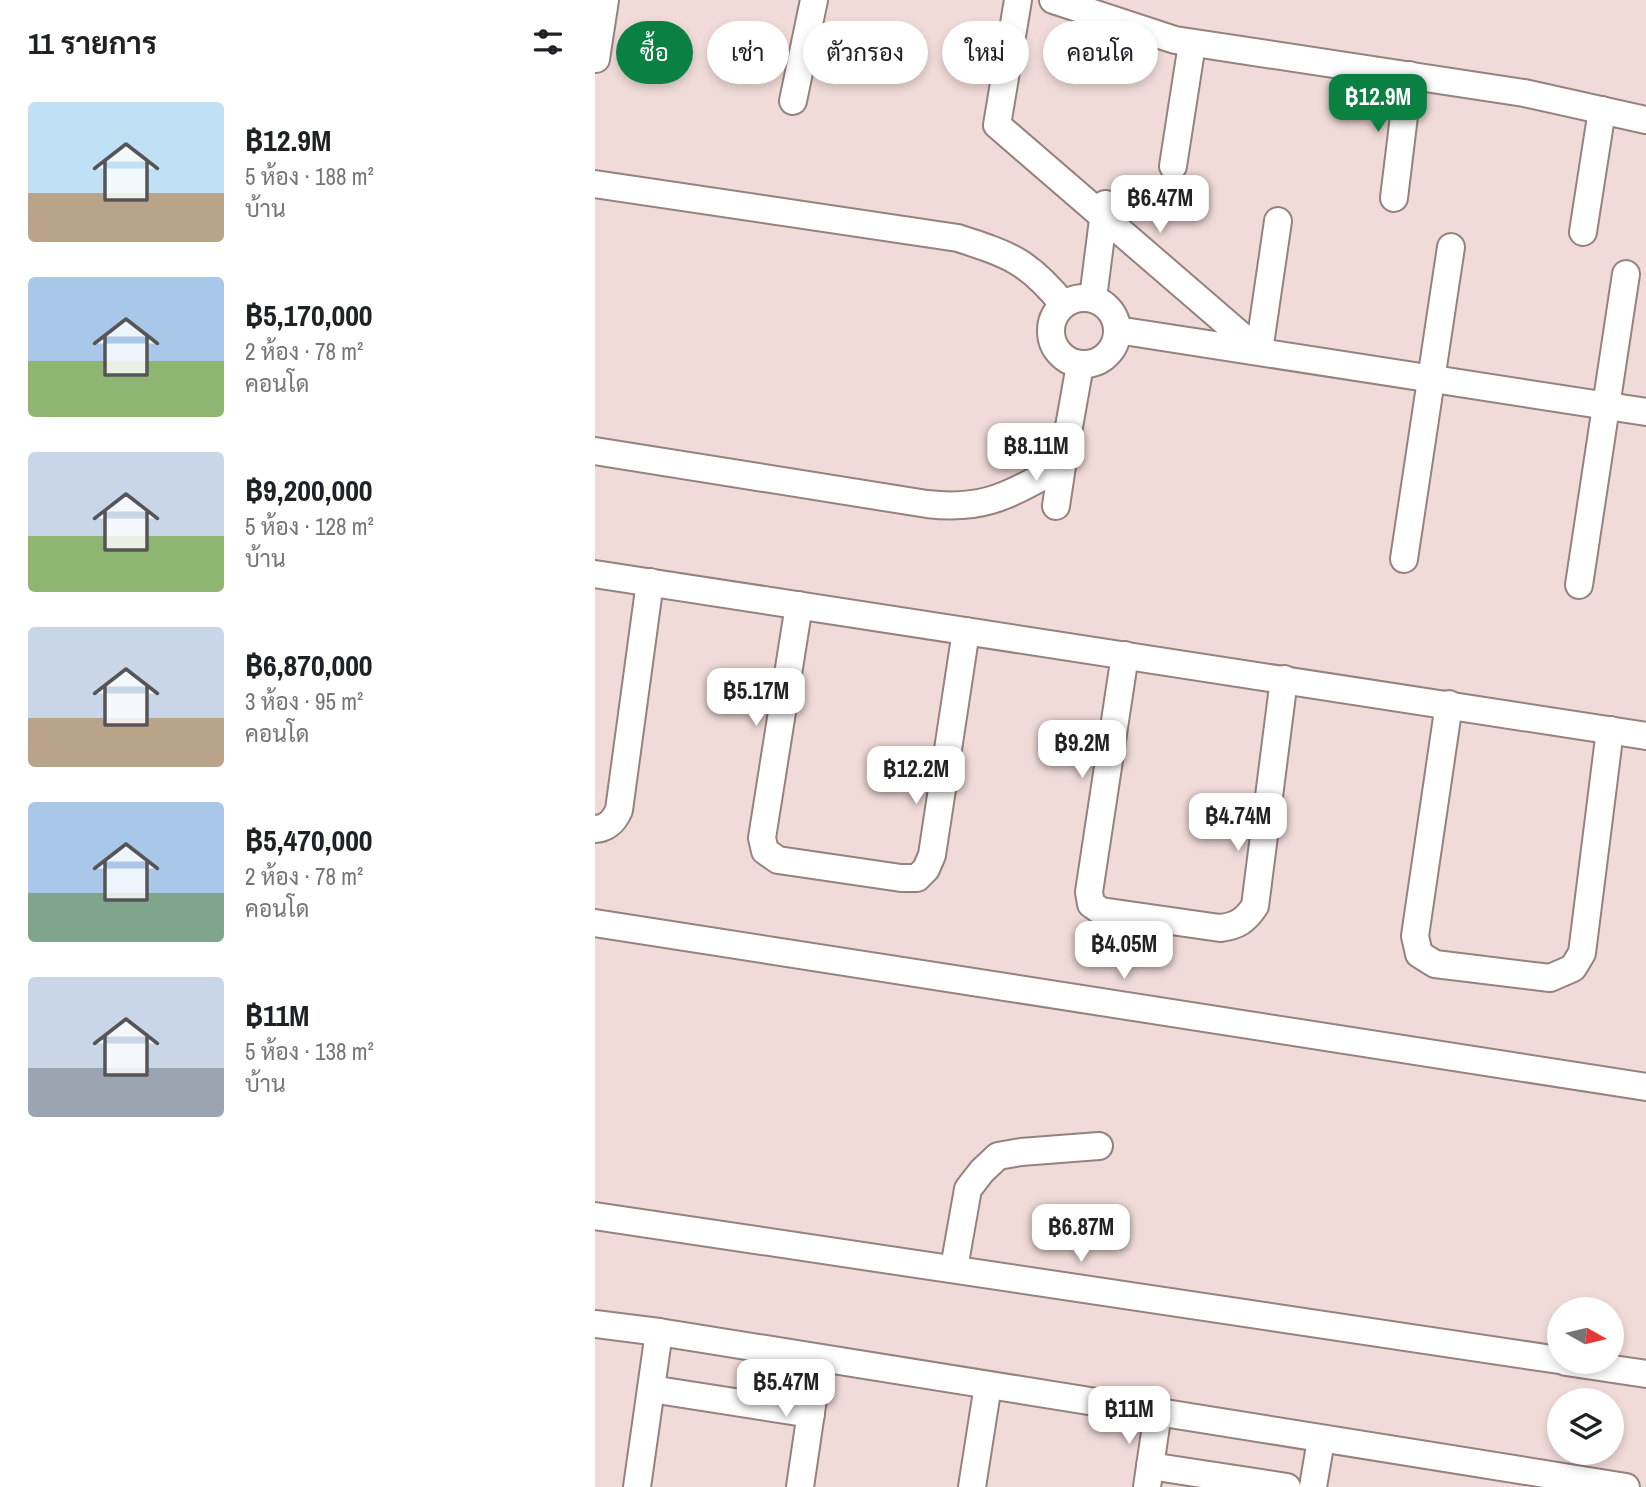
<!DOCTYPE html>
<html lang="th">
<meta charset="utf-8">
<style>
:root{--surface:#fff;--page:#f2f2f2;--text:#202124;--muted:#757577;--accent:#0b8043}
body{margin:0;font-family:"Archivo Narrow",Sarabun,sans-serif;background:var(--page);color:var(--text);height:100vh;display:flex;flex-direction:column;font-size:26px;white-space:nowrap}
*{box-sizing:border-box;margin:0}
p{font-size:23px;color:var(--muted)}
.icon{flex:none;width:38px;height:38px;fill:none;stroke:currentColor;stroke-width:2;stroke-linecap:round;stroke-linejoin:round}
.map{position:relative;flex:1;overflow:hidden}
.side{display:flex;flex-direction:column;background:var(--surface);width:595px}
.side>*{flex:none}
.guide{position:absolute;left:21px;top:21px;width:665px;height:63px;display:flex;gap:14px}
.needle{width:46px;rotate:98deg}
.controls{position:absolute;left:952px;top:1297px;display:grid;gap:14px}
.controls a{display:grid;place-items:center;width:77px;height:77px;border-radius:50%;background:var(--surface);box-shadow:0 4px 10px #0003;font-size:35px}
.price{position:absolute;translate:-50% -60px;padding:0 16px;border-radius:14px;background:#fff;color:#222;font-size:23px;line-height:46px;filter:drop-shadow(0 2px 4px #0008)}
.price::after{content:'';position:absolute;left:50%;top:42px;width:21px;height:16px;margin-left:-10px;background:inherit;clip-path:polygon(0 0,100% 0,50% 100%)}
.price.on{background:var(--accent);color:#fff}
ul{padding:0;list-style:none}
li{display:flex;align-items:center;gap:21px;height:175px;padding:0 28px}
li span{display:grid;place-items:center;flex:none;width:196px;height:140px;border-radius:7px;color:#555}
li>.icon{margin-inline-start:auto}
span .icon{width:84px;height:84px;fill:#fffc;stroke-width:1}
li b{font-size:30px}
h2{display:flex;justify-content:space-between;align-items:center;height:84px;padding:0 28px;font-size:30px}
.tag{padding:0 24px;border-radius:32px;background:var(--surface);box-shadow:0 4px 10px #0003;font-size:24px;line-height:63px}
.tag.on{background:var(--accent);color:#fff}
main{display:flex;flex:1;min-height:0}
.map>svg:first-child{display:block}
.lines{fill:none;stroke-linecap:round;stroke-linejoin:round}
.minor-casing{stroke:#95817e;stroke-width:30}
.minor{stroke:#fff;stroke-width:26}
</style>
<main>
<section class="side">
<h2>11 รายการ<svg class="icon" aria-label="filters" viewBox="0 0 24 24"><path d="M4 7h16M4 17h16"/><circle cx="9" cy="7" r="2"/><circle cx="15" cy="17" r="2"/></svg></h2>
<ul>
<li><span style="background:linear-gradient(#bfe0f5 65%,#b9a48a 0)"><svg class="icon" aria-label="home" viewBox="0 0 24 24"><path d="M3 11l9-7 9 7M6 9v11h12V9"/></svg></span><div><b>฿12.9M</b><p>5 ห้อง · 188 m²</p><p>บ้าน</p></div></li>
<li><span style="background:linear-gradient(#a9c7e8 60%,#8fb573 0)"><svg class="icon" aria-label="home" viewBox="0 0 24 24"><path d="M3 11l9-7 9 7M6 9v11h12V9"/></svg></span><div><b>฿5,170,000</b><p>2 ห้อง · 78 m²</p><p>คอนโด</p></div></li>
<li><span style="background:linear-gradient(#c9d6e8 60%,#8fb573 0)"><svg class="icon" aria-label="home" viewBox="0 0 24 24"><path d="M3 11l9-7 9 7M6 9v11h12V9"/></svg></span><div><b>฿9,200,000</b><p>5 ห้อง · 128 m²</p><p>บ้าน</p></div></li>
<li><span style="background:linear-gradient(#c9d6e8 65%,#b9a48a 0)"><svg class="icon" aria-label="home" viewBox="0 0 24 24"><path d="M3 11l9-7 9 7M6 9v11h12V9"/></svg></span><div><b>฿6,870,000</b><p>3 ห้อง · 95 m²</p><p>คอนโด</p></div></li>
<li><span style="background:linear-gradient(#a9c7e8 65%,#7fa58c 0)"><svg class="icon" aria-label="home" viewBox="0 0 24 24"><path d="M3 11l9-7 9 7M6 9v11h12V9"/></svg></span><div><b>฿5,470,000</b><p>2 ห้อง · 78 m²</p><p>คอนโด</p></div></li>
<li><span style="background:linear-gradient(#c9d6e8 65%,#9aa5b1 0)"><svg class="icon" aria-label="home" viewBox="0 0 24 24"><path d="M3 11l9-7 9 7M6 9v11h12V9"/></svg></span><div><b>฿11M</b><p>5 ห้อง · 138 m²</p><p>บ้าน</p></div></li>
</ul>
</section>
<div class="map">
<svg width="1051" height="1487" viewBox="0 0 1051 1487">
<rect width="100%" height="100%" fill="#f0dbd8"/>
<g class="lines">
<!-- minor casing -->
<g class="minor-casing">
<g id="minor">
<polyline points="423,0 402,125 664,351 683,221"/>
<polyline points="458,0 580,40 929,93 1051,120"/>
<polyline points="1,59 10,0"/>
<polyline points="198,101 219,0"/>
<polyline points="578,166 597,44"/>
<path d="M0,184L363,238C415,255 433,261 468,304"/>
<polyline points="799,198 814,75"/>
<polyline points="988,232 1007,110"/>
<circle cx="489" cy="331" r="33"/>
<polyline points="498,298 510,204"/>
<polyline points="522,330 1051,412"/>
<path d="M0,451L332,504C393,511 416,493 467,466L485,365"/>
<polyline points="461,506 467,466"/>
<polyline points="809,559 856,247"/>
<polyline points="0,574 1051,736"/>
<polyline points="984,585 1031,274"/>
<polyline points="204,605 167,838 170,851 183,860 306,878 322,878 331,869 337,855 371,631"/>
<path d="M530,655L494,892L496,904L506,911L625,928C642,926 650,921 660,906L689,679"/>
<polyline points="854,704 820,936 824,954 840,964 955,978 978,968 987,953 1015,730"/>
<path d="M0,829C13,828 19,821 24,810L55,582"/>
<polyline points="0,923 1051,1087"/>
<polyline points="0,1216 964,1360"/>
<polyline points="359,1268 373,1189 387,1171 403,1156 426,1152 504,1146"/>
<polyline points="0,1324 64,1332 1031,1487"/>
<polyline points="971,1362 1051,1374"/>
<polyline points="56,1389 216,1414"/>
<polyline points="555,1466 692,1487"/>
<polyline points="42,1487 64,1332"/>
<polyline points="205,1487 224,1358"/>
<polyline points="377,1487 393,1385"/>
<polyline points="552,1487 563,1412"/>
<polyline points="718,1487 726,1440"/>
</g>
</g>
<!-- minor -->
<use href="#minor" class="minor"/>
</g>
</svg>
<div class="controls">
<a><svg class="needle" viewBox="-14 -14 28 28"><path d="M0-13l5 13h-10z" fill="#e53935"/><path d="M0 13l5-13h-10z" fill="#757577"/></svg></a>
<a><svg class="icon" aria-label="layers" viewBox="0 0 24 24"><path d="M12 4l9 5-9 5-9-5zM3 14l9 5 9-5"/></svg></a>
</div>
<b class="price on" style="left:783px;top:134px">฿12.9M</b>
<b class="price" style="left:565px;top:235px">฿6.47M</b>
<b class="price" style="left:441px;top:483px">฿8.11M</b>
<b class="price" style="left:161px;top:728px">฿5.17M</b>
<b class="price" style="left:487px;top:780px">฿9.2M</b>
<b class="price" style="left:321px;top:806px">฿12.2M</b>
<b class="price" style="left:643px;top:853px">฿4.74M</b>
<b class="price" style="left:529px;top:981px">฿4.05M</b>
<b class="price" style="left:486px;top:1264px">฿6.87M</b>
<b class="price" style="left:191px;top:1419px">฿5.47M</b>
<b class="price" style="left:534px;top:1446px">฿11M</b>
<div class="guide">
<a class="tag on">ซื้อ</a>
<a class="tag">เช่า</a>
<a class="tag">ตัวกรอง</a>
<a class="tag">ใหม่</a>
<a class="tag">คอนโด</a>
</div>
</div>
</main>
